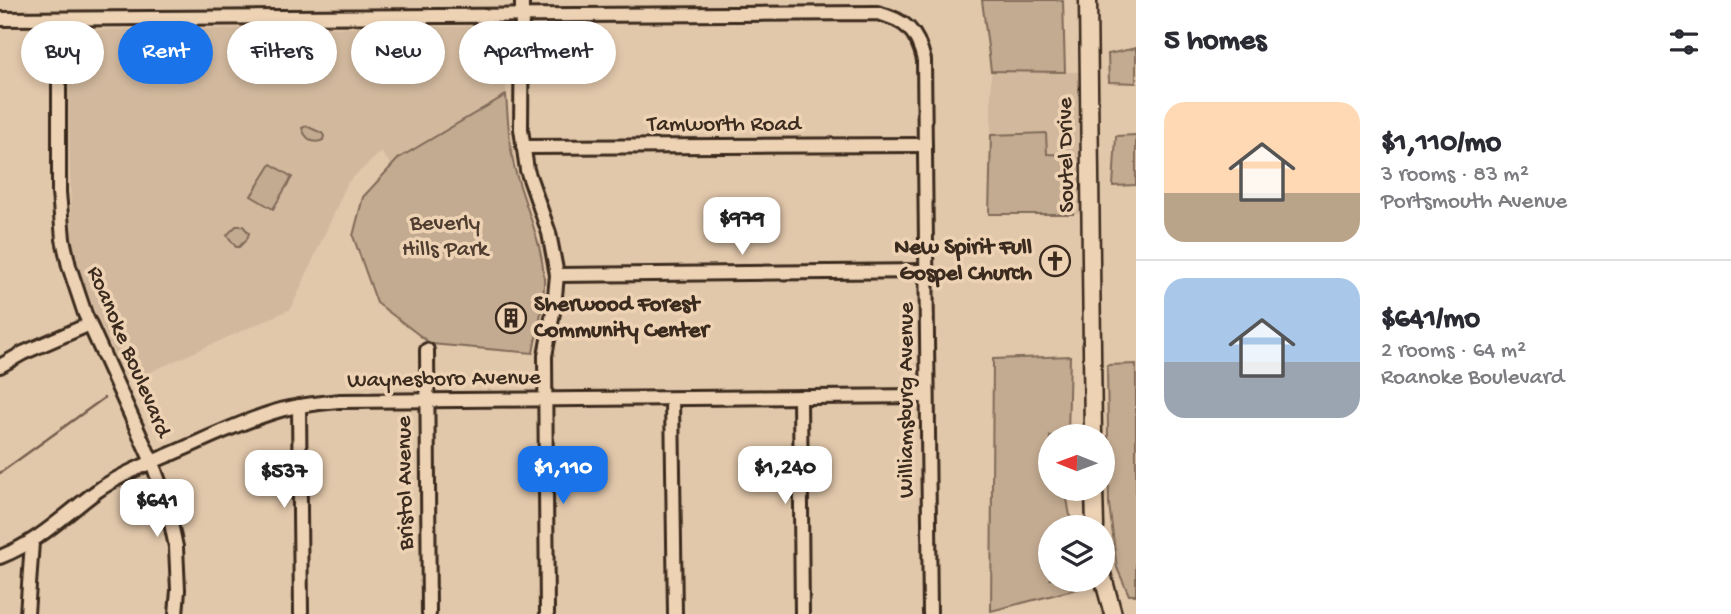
<!DOCTYPE html>
<meta charset="utf-8">
<style>
:root{--surface:#fff;--page:#f2f2f3;--text:#2b2b33;--muted:#7c7c81;--line:#e1e1e2;--accent:#1a73e8}
body{margin:0;font-family:"Gochi Hand",sans-serif;background:var(--page);color:var(--text);height:100vh;display:flex;flex-direction:column;font-size:26px;white-space:nowrap}
*{box-sizing:border-box;margin:0}
p{font-size:23px;color:var(--muted)}
.icon{flex:none;width:38px;height:38px;fill:none;stroke:currentColor;stroke-width:2;stroke-linecap:round;stroke-linejoin:round}
.map{position:relative;flex:1;overflow:hidden}
.sheet{display:flex;flex-direction:column;background:var(--surface);width:595px}
.sheet>*{flex:none}
.banner{position:absolute;left:21px;top:21px;width:665px;height:63px;display:flex;gap:14px}
.needle{width:46px;rotate:271deg}
.controls{position:absolute;left:1038px;top:424px;display:grid;gap:14px}
.controls a{display:grid;place-items:center;width:77px;height:77px;border-radius:50%;background:var(--surface);box-shadow:0 4px 10px #0003;font-size:35px}
.price{position:absolute;translate:-50% -60px;padding:0 16px;border-radius:14px;background:#fff;color:#222;font-size:23px;line-height:46px;filter:drop-shadow(0 2px 4px #0008)}
.price::after{content:'';position:absolute;left:50%;top:42px;width:21px;height:16px;margin-left:-10px;background:inherit;clip-path:polygon(0 0,100% 0,50% 100%)}
.price.on{background:var(--accent);color:#fff}
ul{padding:0;list-style:none}
li{display:flex;align-items:center;gap:21px;height:175px;padding:0 28px}
li+li{border-top:2px solid var(--line)}
li span{display:grid;place-items:center;flex:none;width:196px;height:140px;border-radius:21px;color:#555}
li>.icon{margin-inline-start:auto}
span .icon{width:84px;height:84px;fill:#fffc;stroke-width:1}
li b{font-size:30px}
h2{display:flex;justify-content:space-between;align-items:center;height:84px;padding:0 28px;font-size:30px}
.chip{padding:0 24px;border-radius:32px;background:var(--surface);box-shadow:0 4px 10px #0003;font-size:24px;line-height:63px}
.chip.on{background:var(--accent);color:#fff}
main{display:flex;flex:1;min-height:0}
.map>svg:first-child{display:block}
.built{fill:#d2b99e}
.green{fill:#c3ab91;stroke:#7f6a58;stroke-width:2}
.lines{fill:none;stroke-linecap:round;stroke-linejoin:round}
.stream{stroke:#745f4d;stroke-width:2.5}
.minor-casing{stroke:#3b2a1e;stroke-width:18}
.major-casing{stroke:#3b2a1e;stroke-width:21}
.minor{stroke:#edd2b4;stroke-width:12}
.major{stroke:#edd2b4;stroke-width:16}
.labels{text-anchor:middle;dominant-baseline:central;stroke-width:7;stroke-linejoin:round;paint-order:stroke}
.street-label{font-size:23px;fill:#3b2a1e;stroke:#edd2b4}
.park-label{font-size:23px;fill:#4f3d2f;stroke:#edd2b4}
.poi-label{font-size:23px;font-weight:bold;fill:#3b2a1e;stroke:#edd2b4;text-anchor:end}
</style>
<main>
<div class="map">
<svg width="1136" height="614" viewBox="0 0 1136 614">
<rect width="100%" height="100%" fill="#e2c8ab"/>
<filter id="ink" filterUnits="userSpaceOnUse"><feTurbulence type="fractalNoise" baseFrequency=".0143" numOctaves="2"/><feDisplacementMap in="SourceGraphic" scale="14" xChannelSelector="R" yChannelSelector="G"/><feConvolveMatrix kernelMatrix="1 2 1 2 8 2 1 2 1" color-interpolation-filters="sRGB"/></filter>
<g filter="url(#ink)">
<!-- built -->
<g class="built">
<polygon points="508,26 506,95 400,158 392,166 381,152 348,182 291,309 128,382 98,319 72,255 68,95 71,30"/>
<polygon points="991,71 1080,72 1082,214 1073,214 1072,155 1047,155 1045,133 991,135"/>
</g>
<!-- green -->
<g class="green">
<polygon points="982,0 1063,0 1065,72 991,71"/>
<polygon points="1136,48 1136,83 1109,82 1108,54"/>
<path d="M506,95C508,120 509,146 515,170C525,206 542,241 544,279C545,303 537,330 533,353L431,344L377,303L353,236L363,197L399,158Z"/>
<path d="M306,126L322,133L324,136L323,140C313,145 305,138 302,128Z"/>
<polygon points="1046,133 1047,154 1073,155 1073,214 989,214 991,135"/>
<polygon points="1136,135 1136,185 1113,186 1116,136"/>
<polygon points="271,164 292,177 273,209 251,196"/>
<polygon points="236,226 243,226 249,233 247,239 239,247 236,247 227,235"/>
<polygon points="1070,356 1068,436 1050,436 1050,488 1067,488 1067,499 1072,527 1050,527 1050,579 1080,579 1081,588 991,611 993,359"/>
<polygon points="1136,364 1136,595 1129,595 1117,568 1109,504 1107,365"/>
</g>
<g class="lines">
<!-- stream -->
<polyline class="stream" points="0,473 104,398"/>
<!-- minor casing -->
<g class="minor-casing">
<g id="minor">
<polyline points="522,0 521,129 527,170 549,233 557,275 554,307 545,356 547,614"/>
<path d="M0,19L877,13C906,20 917,31 924,60L930,614"/>
<polyline points="59,19 59,192 63,239 69,266 85,314 152,462 167,504 176,547 178,590 176,614"/>
<polyline points="523,147 925,145"/>
<polyline points="557,275 927,271"/>
<polyline points="427,350 429,614"/>
<polyline points="0,366 23,353 90,324"/>
<polyline points="800,397 802,614"/>
<polyline points="672,399 675,614"/>
<polyline points="299,406 301,614"/>
<path d="M0,557C40,541 63,516 97,491C121,474 150,463 178,451C210,437 243,421 277,411C297,405 319,403 340,401L927,396"/>
<polyline points="27,614 32,542"/>
</g>
</g>
<!-- major casing -->
<g class="major-casing">
<g id="major">
<polyline points="1088,0 1093,436"/>
<polyline points="1094,488 1095,527"/>
<polyline points="1102,574 1113,614"/>
</g>
</g>
<!-- minor -->
<use href="#minor" class="minor"/>
<!-- major -->
<use href="#major" class="major"/>
</g>
</g>
<!-- icons -->
<defs>
<g id="church-ring" transform="scale(1.575)"><circle r="9.5" fill="#edd2b4" stroke="#3b2a1e" stroke-width="1.5"/><path d="M-1.2-6h2.4v3.5h3.3v2.4h-3.3V6h-2.4V-.1h-3.3v-2.4h3.3Z" fill="#3b2a1e"/></g>
<g id="building-ring" transform="scale(1.575)"><circle r="9.5" fill="#edd2b4" stroke="#3b2a1e" stroke-width="1.5"/><path d="M-4-6H4V6H1V3H-1V6H-4ZM-2.5-4.3h1.7v1.8h-1.7ZM.8-4.3h1.7v1.8H.8ZM-2.5-1h1.7V.8h-1.7ZM.8-1h1.7V.8H.8Z" fill="#3b2a1e"/></g>
</defs>
<g fill-rule="evenodd">
<use href="#church-ring" x="1055" y="261"/>
<use href="#building-ring" x="511" y="318"/>
</g>
<g class="labels">
<!-- street labels -->
<g class="street-label">
<text x="724" y="125">Tamworth Road</text>
<text transform="translate(1067 155) rotate(-91)">Soutel Drive</text>
<text transform="translate(128 352) rotate(67)">Roanoke Boulevard</text>
<text transform="translate(444 380) rotate(-1)">Waynesboro Avenue</text>
<text transform="translate(907 400) rotate(-90)">Williamsburg Avenue</text>
<text transform="translate(406 483) rotate(-91)">Bristol Avenue</text>
</g>
<!-- park labels -->
<g class="park-label">
<text x="445" y="224">Beverly<tspan x="445" dy="26">Hills Park</tspan></text>
</g>
<!-- poi labels -->
<g class="poi-label">
<text x="1032" y="248">New Spirit Full<tspan x="1032" dy="26">Gospel Church</tspan></text>
<text x="534" y="305" text-anchor="start">Sherwood Forest<tspan x="534" dy="26">Community Center</tspan></text>
</g>
</g>
</svg>
<div class="controls">
<a><svg class="needle" viewBox="-14 -14 28 28"><path d="M0-13l5 13h-10z" fill="#e53935"/><path d="M0 13l5-13h-10z" fill="#7c7c81"/></svg></a>
<a><svg class="icon" aria-label="layers" viewBox="0 0 24 24"><path d="M12 4l9 5-9 5-9-5zM3 14l9 5 9-5"/></svg></a>
</div>
<b class="price" style="left:742px;top:257px">$979</b>
<b class="price on" style="left:563px;top:506px">$1,110</b>
<b class="price" style="left:785px;top:506px">$1,240</b>
<b class="price" style="left:284px;top:510px">$537</b>
<b class="price" style="left:157px;top:539px">$641</b>
<div class="banner">
<a class="chip">Buy</a>
<a class="chip on">Rent</a>
<a class="chip">Filters</a>
<a class="chip">New</a>
<a class="chip">Apartment</a>
</div>
</div>
<section class="sheet">
<h2>5 homes<svg class="icon" aria-label="filters" viewBox="0 0 24 24"><path d="M4 7h16M4 17h16"/><circle cx="9" cy="7" r="2"/><circle cx="15" cy="17" r="2"/></svg></h2>
<ul>
<li><span style="background:linear-gradient(#ffd9b3 65%,#b9a48a 0)"><svg class="icon" aria-label="home" viewBox="0 0 24 24"><path d="M3 11l9-7 9 7M6 9v11h12V9"/></svg></span><div><b>$1,110/mo</b><p>3 rooms · 83 m²</p><p>Portsmouth Avenue</p></div></li>
<li><span style="background:linear-gradient(#a9c7e8 60%,#9aa5b1 0)"><svg class="icon" aria-label="home" viewBox="0 0 24 24"><path d="M3 11l9-7 9 7M6 9v11h12V9"/></svg></span><div><b>$641/mo</b><p>2 rooms · 64 m²</p><p>Roanoke Boulevard</p></div></li>
</ul>
</section>
</main>
